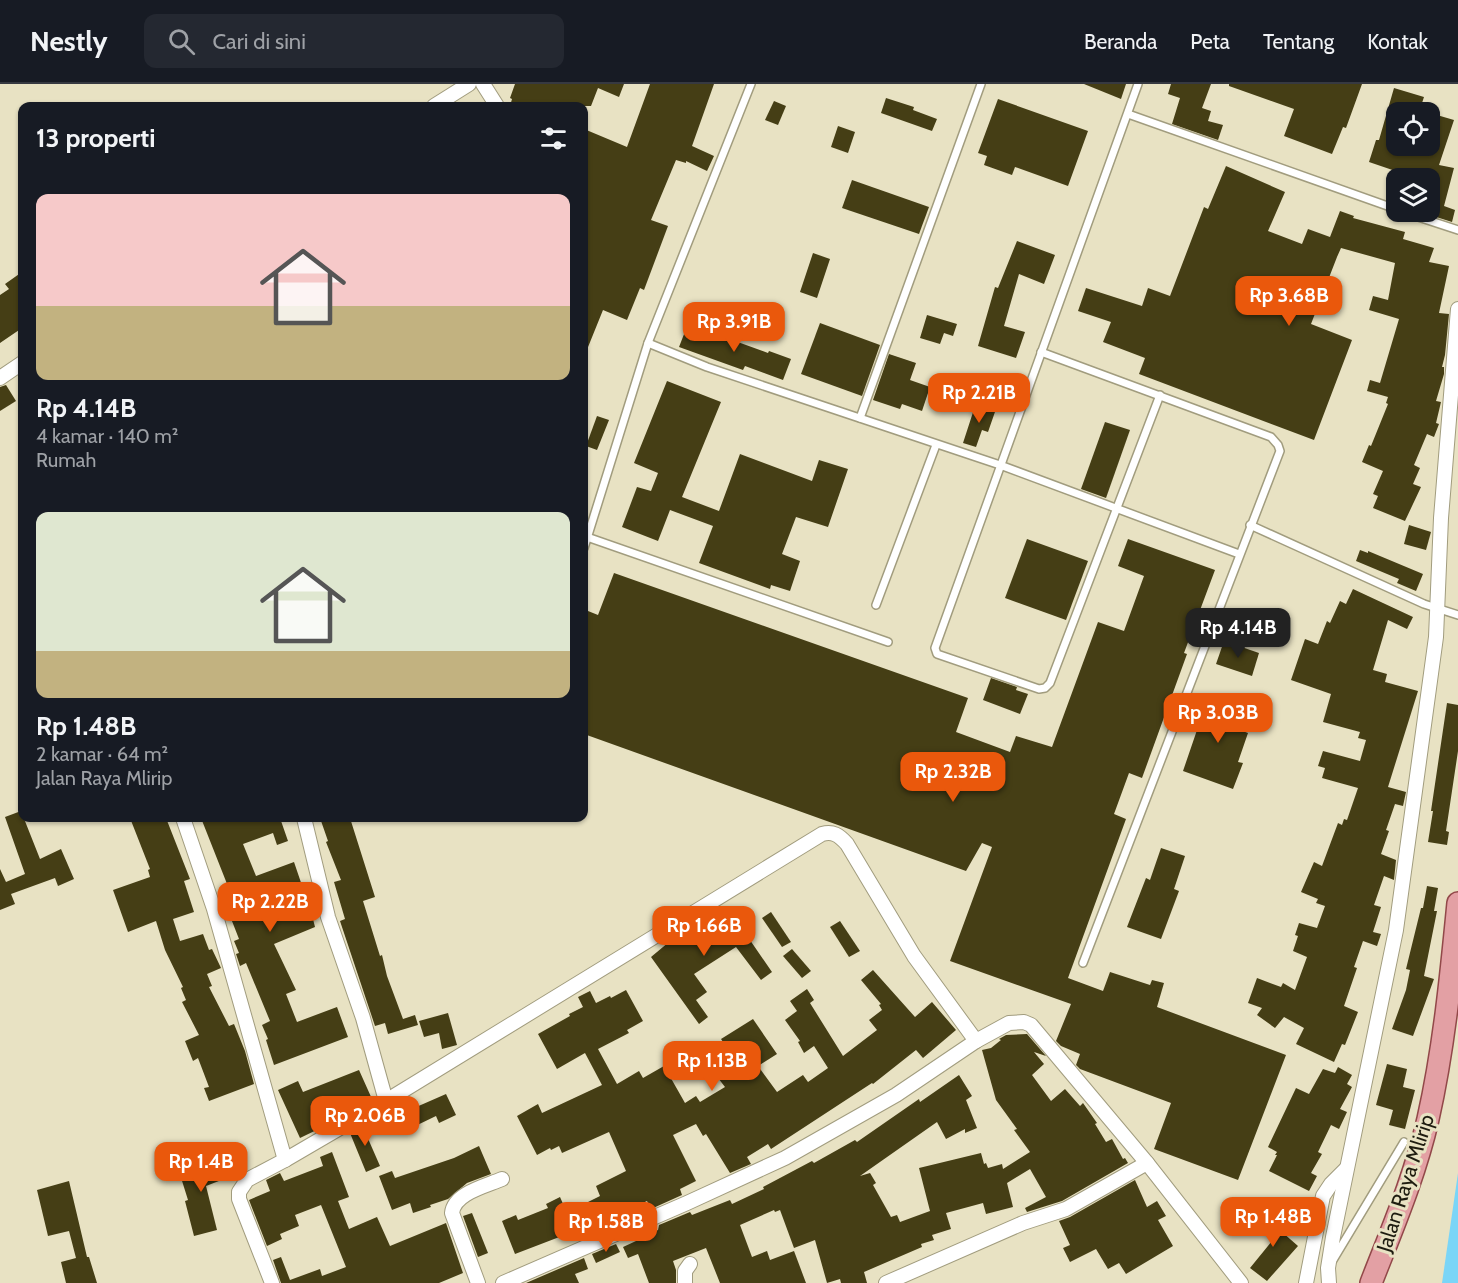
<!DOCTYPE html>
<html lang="id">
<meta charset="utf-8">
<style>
:root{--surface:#171b24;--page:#242831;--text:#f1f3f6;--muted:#9ea1a6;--line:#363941;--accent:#ea580c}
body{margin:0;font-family:Cabin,sans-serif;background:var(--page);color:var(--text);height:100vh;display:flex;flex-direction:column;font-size:22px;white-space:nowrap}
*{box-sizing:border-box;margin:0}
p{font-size:20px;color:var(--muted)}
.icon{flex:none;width:33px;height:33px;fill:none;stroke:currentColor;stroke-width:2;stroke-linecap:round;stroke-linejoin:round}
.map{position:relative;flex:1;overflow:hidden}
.panel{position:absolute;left:18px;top:18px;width:570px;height:720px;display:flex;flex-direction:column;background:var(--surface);border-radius:12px;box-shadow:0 2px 4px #0004}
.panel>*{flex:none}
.controls{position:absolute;left:1386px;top:18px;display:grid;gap:12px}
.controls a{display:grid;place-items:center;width:54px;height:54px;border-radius:12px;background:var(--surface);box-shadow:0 2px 4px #0004;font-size:30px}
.price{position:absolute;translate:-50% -51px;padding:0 14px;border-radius:12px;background:var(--accent);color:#fff;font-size:20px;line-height:39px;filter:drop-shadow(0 2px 3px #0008)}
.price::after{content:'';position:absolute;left:50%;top:36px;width:18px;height:14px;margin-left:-9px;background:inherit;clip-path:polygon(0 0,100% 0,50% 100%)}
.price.active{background:#222;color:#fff}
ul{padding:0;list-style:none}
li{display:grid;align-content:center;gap:12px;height:318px;padding:0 18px}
li span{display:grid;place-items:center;height:186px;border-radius:12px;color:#555}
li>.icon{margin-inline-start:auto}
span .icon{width:108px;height:108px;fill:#fffc;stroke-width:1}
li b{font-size:26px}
h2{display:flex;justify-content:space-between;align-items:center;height:72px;padding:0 18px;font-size:26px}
header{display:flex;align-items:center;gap:36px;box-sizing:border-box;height:84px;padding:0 30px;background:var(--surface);border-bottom:2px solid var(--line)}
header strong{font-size:28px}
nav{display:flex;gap:33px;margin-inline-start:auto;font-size:21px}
.search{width:420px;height:54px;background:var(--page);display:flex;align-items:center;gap:15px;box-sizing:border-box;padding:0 21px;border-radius:12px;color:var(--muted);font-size:22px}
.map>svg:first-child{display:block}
.water{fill:#7ad5f7}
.building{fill:#453e15}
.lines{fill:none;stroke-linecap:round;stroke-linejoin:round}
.service-casing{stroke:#a19c7e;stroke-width:10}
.minor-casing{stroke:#a19c7e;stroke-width:16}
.primary-casing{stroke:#924849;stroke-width:24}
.service{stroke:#fff;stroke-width:7}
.minor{stroke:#fff;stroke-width:14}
.primary{stroke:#e3a0a4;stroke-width:21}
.labels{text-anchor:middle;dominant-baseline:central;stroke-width:6;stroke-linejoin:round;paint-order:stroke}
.street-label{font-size:21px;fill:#1e1c10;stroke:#e8e2c3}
</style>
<header>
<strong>Nestly</strong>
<div class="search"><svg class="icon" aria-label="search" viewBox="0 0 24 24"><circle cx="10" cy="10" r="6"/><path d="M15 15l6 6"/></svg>Cari di sini</div>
<nav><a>Beranda</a><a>Peta</a><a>Tentang</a><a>Kontak</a></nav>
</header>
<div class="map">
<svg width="1458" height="1199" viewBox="0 0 1458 1199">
<rect width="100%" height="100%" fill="#e8e2c3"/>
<!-- water -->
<polygon class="water" points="1458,1089 1458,1199 1442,1199"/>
<!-- building -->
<g class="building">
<polygon points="515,0 624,0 619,13 598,4 591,22 510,22 512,15 510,14"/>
<polygon points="650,0 714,0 692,62 714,72 707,87 686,77 686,79 676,76 651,136 668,142 644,206 640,204 627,236 603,226 584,273 584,45 627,63"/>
<polygon points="1084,0 1126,0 1121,15"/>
<polygon points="1171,0 1211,0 1202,24 1211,27 1208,37 1223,41 1218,56 1172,40 1180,14 1168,10"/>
<polygon points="1229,0 1362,0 1346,44 1343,43 1332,70 1284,52 1294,25 1229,2"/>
<polygon points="1394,4 1424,13 1419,28 1396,28 1396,62 1430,62 1430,29 1454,36 1439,81 1454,84 1444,122 1455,126 1452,138 1430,131 1430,94 1416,94 1369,78 1376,56 1379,56"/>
<polygon points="886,14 914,23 913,26 937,35 932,47 881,29"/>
<polygon points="998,15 1088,47 1068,102 1015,83 1012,91 984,81 987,72 978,69"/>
<polygon points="774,17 786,22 778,41 765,36"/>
<polygon points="838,42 855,48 848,69 831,63"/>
<polygon points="1226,82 1285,108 1268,147 1302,160 1308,145 1330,153 1340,127 1354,132 1353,134 1405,148 1403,155 1434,164 1429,178 1449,182 1439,229 1449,230 1445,271 1442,283 1444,283 1444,290 1436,317 1441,318 1436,339 1439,340 1434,353 1427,350 1414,381 1420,384 1413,400 1421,403 1405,437 1373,424 1378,412 1373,410 1383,387 1362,378 1369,361 1371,362 1388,320 1386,319 1388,313 1367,307 1370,296 1380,299 1399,235 1369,226 1373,212 1388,216 1395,179 1341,164 1337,173 1311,240 1352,256 1314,356 1139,290 1145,274 1103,258 1111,238 1078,227 1086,204 1142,222 1148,204 1170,212 1204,123 1208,125"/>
<polygon points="852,96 929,123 919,150 842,124"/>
<polygon points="1017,157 1055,171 1044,200 1019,190 1004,242 1025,248 1016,274 978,262 995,203 998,204"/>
<polygon points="813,169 830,175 817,214 800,208"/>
<polygon points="22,188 22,244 0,259 0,211 9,205 5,200"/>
<polygon points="927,231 957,240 953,252 944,249 940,260 920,254"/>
<polygon points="820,239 880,261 862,312 801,290"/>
<polygon points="688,240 768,269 769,267 791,275 783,296 745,282 743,286 679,263"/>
<polygon points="889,270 916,279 910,296 930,303 922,327 902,320 900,325 873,316"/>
<polygon points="667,297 721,318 682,413 719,427 740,370 812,397 819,376 848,385 828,443 796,433 782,470 800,477 790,507 771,501 770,505 699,479 713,442 670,426 658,457 622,443 637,403 651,407 658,389 634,379"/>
<polygon points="6,301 16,317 0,327 0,303"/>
<polygon points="976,319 996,325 988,348 982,346 976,363 963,359"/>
<polygon points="597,332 609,336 597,366 586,362"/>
<polygon points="1105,338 1130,346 1106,414 1081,405"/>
<polygon points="1409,441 1431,448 1426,466 1404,460"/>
<polygon points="1027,455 1088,477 1066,536 1005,514"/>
<polygon points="1128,455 1215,486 1184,569 1187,570 1142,694 1129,689 1114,730 1126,735 1068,894 1103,907 1110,888 1150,901 1152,896 1164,899 1157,923 1286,971 1238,1096 1154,1065 1171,1019 1080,985 1076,981 1080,970 1061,962 1056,957 1071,920 950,877 992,763 982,759 966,787 584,650 584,539 588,527 598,531 614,489 968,614 956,648 1010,668 1016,652 1052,663 1098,538 1124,547 1144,492 1118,482"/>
<polygon points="1360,466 1368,469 1368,467 1423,490 1416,507 1397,499 1399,495 1356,477"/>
<polygon points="1353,505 1413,533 1407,545 1388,536 1373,586 1387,590 1385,598 1418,607 1388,703 1406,708 1403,722 1395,720 1386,746 1389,747 1381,770 1396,776 1394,796 1384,792 1374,821 1381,823 1373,848 1381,850 1377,862 1363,857 1354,883 1357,884 1344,922 1358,928 1345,961 1342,960 1334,978 1296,960 1304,944 1284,933 1275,944 1257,931 1262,924 1248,919 1257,894 1281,903 1283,899 1295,906 1307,873 1293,867 1298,852 1295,851 1299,839 1317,844 1325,822 1316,819 1318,815 1301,808 1314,778 1322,782 1338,739 1342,741 1344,735 1347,736 1358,704 1322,694 1325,684 1318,682 1323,667 1360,677 1366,656 1358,654 1360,648 1323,638 1331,610 1291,596 1305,555 1318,560 1327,537 1330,539 1340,517 1346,520"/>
<polygon points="1224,557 1259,569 1252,592 1216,580"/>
<polygon points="991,594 1017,603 1016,606 1028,610 1020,630 983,616"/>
<polygon points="1209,611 1244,623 1237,645 1248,649 1238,678 1243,679 1233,705 1183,687"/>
<polygon points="1447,619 1458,621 1458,667 1446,747 1449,748 1447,761 1428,758 1433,727 1431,727"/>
<polygon points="21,727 40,775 61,765 74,795 58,802 55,794 11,810 15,820 0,826 0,785 6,798 25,790 5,733"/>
<polygon points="130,734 166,734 190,795 184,797 194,828 173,835 180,857 203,850 209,866 212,865 221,884 207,890 212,902 209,903 229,942 234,940 245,967 254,1000 209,1017 204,1004 209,1003 198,974 193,977 185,957 199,951 182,918 186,916 181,904 183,903 165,866 156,837 128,848 113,806 150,793 148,786 150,785"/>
<polygon points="201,734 280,734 288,757 277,761 273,749 243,760 256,792 294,778 312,831 315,843 274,860 296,906 286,910 297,938 337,923 348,953 274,981 266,956 268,955 262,941 270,937 246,879 240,882 236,870 239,869 234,857 239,855 223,814 231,810"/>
<polygon points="320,734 350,734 375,813 363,817 380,872 382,871 387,892 403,935 415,931 418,941 388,950 385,939 375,942 340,837 345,835 334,798 341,796 326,758 328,757"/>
<polygon points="1161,764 1185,772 1174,805 1179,807 1161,855 1127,843 1146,794 1150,796"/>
<polygon points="1427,802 1438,804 1434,827 1437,827 1424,892 1434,895 1413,952 1392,945 1406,906 1410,886 1406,885 1421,824 1423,824"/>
<polygon points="730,827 772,888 761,896 736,863 694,890 707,908 696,916 708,933 699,940 651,873 687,843 700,835 706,844"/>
<polygon points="771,828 791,858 782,863 762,834"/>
<polygon points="840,837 860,867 849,873 830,843"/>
<polygon points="792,865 811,887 802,894 783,872"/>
<polygon points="873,886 915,933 932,918 956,946 923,974 916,966 873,1000 872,999 771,1065 768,1060 747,1073 751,1080 730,1089 706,1050 703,1052 696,1040 673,1051 696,1097 680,1105 682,1111 651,1125 647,1117 634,1123 633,1120 608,1132 609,1135 596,1141 586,1119 600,1112 596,1102 626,1087 609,1048 562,1069 559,1062 551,1066 550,1064 537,1071 517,1032 538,1020 542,1029 602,1001 585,969 557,985 538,950 570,932 569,930 583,923 578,913 590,907 596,919 610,912 611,914 626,906 643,937 627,946 629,949 598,965 617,1000 639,987 643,994 664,982 685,1019 696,1012 700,1018 725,1003 705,977 725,961 721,955 753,935 777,970 758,982 777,1008 803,991 808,998 828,984 814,962 804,969 798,958 800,957 785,936 797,927 790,917 807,905 814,916 810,919 843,972 877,946 869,936 882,926 879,921 881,920 861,896"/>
<polygon points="448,929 457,961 442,965 439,949 424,953 419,937"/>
<polygon points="1027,950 1046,972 1034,968 1044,980 1032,991 1051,1017 1065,1005 1080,1022 1083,1019 1097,1039 1095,1040 1106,1058 1112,1055 1123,1075 1125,1074 1128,1079 1062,1117 1027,1128 1025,1124 1046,1113 1030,1085 1007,1099 1013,1123 986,1130 983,1119 946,1129 951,1145 932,1151 934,1156 921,1160 922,1163 864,1188 867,1199 841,1199 840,1195 827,1199 815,1156 794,1164 780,1126 775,1128 774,1126 740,1141 752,1173 767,1167 770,1176 794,1167 806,1199 720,1199 706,1164 673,1177 676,1186 676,1199 649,1199 638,1170 628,1174 623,1163 649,1151 649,1149 658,1146 659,1141 690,1128 692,1131 730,1116 732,1120 764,1105 763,1103 812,1077 814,1079 855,1056 857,1058 919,1015 920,1018 959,991 972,1012 966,1016 977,1044 965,1049 965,1045 946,1055 937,1038 860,1092 870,1089 876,1099 873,1101 891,1133 897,1131 900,1138 930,1127 919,1084 981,1069 984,1080 986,1079 988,1084 1002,1080 1003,1085 1030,1068 1014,1046 1017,1045 996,1016 982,966 991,964 1001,956 999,955 1006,951"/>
<polygon points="1387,980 1407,985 1403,1003 1415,1006 1405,1045 1389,1041 1393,1026 1376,1021"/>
<polygon points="1338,983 1352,991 1347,1000 1352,1003 1340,1025 1347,1028 1339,1045 1331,1041 1318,1068 1322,1070 1311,1089 1317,1092 1309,1107 1269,1087 1277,1071 1275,1071 1277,1068 1268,1063 1296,1004 1309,1010 1323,985 1335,989"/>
<polygon points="359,986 372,1015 329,1040 300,1054 278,1006 298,997 303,1008"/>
<polygon points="446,1010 456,1031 439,1039 436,1032 407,1046 396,1022 409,1014 414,1024"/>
<polygon points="369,1037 373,1047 366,1050 380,1082 366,1088 350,1049"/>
<polygon points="479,1062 491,1090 467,1099 448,1115 430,1121 431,1123 413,1129 410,1119 392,1126 379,1092 392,1087 395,1094 454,1074"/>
<polygon points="332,1068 349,1113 338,1117 349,1145 377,1133 390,1162 446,1139 463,1189 439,1199 281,1199 273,1176 281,1173 290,1196 320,1185 322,1192 346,1183 321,1121 295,1131 299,1142 280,1150 282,1155 267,1162 249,1116 270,1107 266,1096 280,1089 284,1097 323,1082 320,1073"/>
<polygon points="215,1071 224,1095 206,1102 217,1146 194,1152 185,1117 188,1116 178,1084"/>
<polygon points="1135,1096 1147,1123 1157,1117 1166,1132 1158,1136 1173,1162 1126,1190 1119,1179 1108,1185 1096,1165 1070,1178 1063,1164 1070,1161 1059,1137 1070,1133"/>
<polygon points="69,1097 87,1173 89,1173 97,1199 66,1199 61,1178 76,1174 69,1147 48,1152 37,1106"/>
<polygon points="560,1113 575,1147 515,1170 502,1137 516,1131 518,1136 548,1124 546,1120"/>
<polygon points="1269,1127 1278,1136 1274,1141 1298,1162 1267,1197 1250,1184 1272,1157 1256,1142"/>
<polygon points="472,1129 488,1169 478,1173 463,1132"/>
<polygon points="616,1160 620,1168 596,1179 592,1170"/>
<polygon points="584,1174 588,1185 575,1190 579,1199 526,1199"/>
</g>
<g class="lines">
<!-- service casing -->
<g class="service-casing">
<g id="service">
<polyline points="1138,0 935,564 937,570 1039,605 1045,604 1050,599 1160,311"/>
<polyline points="1128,30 1396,125"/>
<polyline points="1403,128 1458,146"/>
<polyline points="648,259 707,283 1000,381 1239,470"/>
<polyline points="1041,268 1271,353 1278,361 1280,367 1083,879"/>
<polyline points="860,334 981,0"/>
<polyline points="1250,441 1424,520 1458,531"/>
<polyline points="587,453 888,558"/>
<polyline points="584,464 648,259 751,0"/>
<polyline points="876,521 936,361"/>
<polyline points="1333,1176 1404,1058"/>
</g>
</g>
<!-- minor casing -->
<g class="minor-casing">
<g id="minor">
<polyline points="483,0 497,22"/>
<polyline points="434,22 469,0"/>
<polyline points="0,294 22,279"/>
<polyline points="183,734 214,825 285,1076"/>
<polyline points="304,734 328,833 363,934 386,1017"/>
<path d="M272,1199L239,1115V1108L247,1096L285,1076L386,1017L822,750C833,747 839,751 847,760L914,872L976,957"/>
<path d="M478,1199L452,1129C454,1109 486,1102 502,1095"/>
<polyline points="503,1199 687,1119 785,1074 896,1011 976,957 1009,939 1024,938 1031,941 1147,1079 1241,1199"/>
<polyline points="685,1199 685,1187 690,1180"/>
<polyline points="886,1199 1023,1139 1066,1125 1147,1079"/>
<polyline points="1306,1199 1323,1112 1331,1100 1346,1085"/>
<polyline points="1329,1199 1328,1184 1333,1153 1396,846 1436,553 1441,434 1458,225"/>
</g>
</g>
<!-- primary casing -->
<g class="primary-casing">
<path id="primary" d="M1371,1199C1392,1145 1415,1092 1428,1035C1444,964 1451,891 1458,819"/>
</g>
<!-- service -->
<use href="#service" class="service"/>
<!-- minor -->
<use href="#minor" class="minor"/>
<!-- primary -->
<use href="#primary" class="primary"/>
</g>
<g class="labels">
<!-- street labels -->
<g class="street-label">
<text transform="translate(1405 1099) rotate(-72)">Jalan Raya Mlirip</text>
</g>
</g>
</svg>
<div class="controls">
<a><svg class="icon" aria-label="locate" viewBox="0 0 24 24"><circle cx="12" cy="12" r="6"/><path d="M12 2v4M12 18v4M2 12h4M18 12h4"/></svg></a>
<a><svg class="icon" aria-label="layers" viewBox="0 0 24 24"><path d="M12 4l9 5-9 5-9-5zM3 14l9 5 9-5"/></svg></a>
</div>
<b class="price" style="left:1289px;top:243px">Rp 3.68B</b>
<b class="price" style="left:734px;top:269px">Rp 3.91B</b>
<b class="price" style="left:979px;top:340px">Rp 2.21B</b>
<b class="price active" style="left:1238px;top:575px">Rp 4.14B</b>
<b class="price" style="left:1218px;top:660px">Rp 3.03B</b>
<b class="price" style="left:953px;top:719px">Rp 2.32B</b>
<b class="price" style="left:270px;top:849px">Rp 2.22B</b>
<b class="price" style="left:704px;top:873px">Rp 1.66B</b>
<b class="price" style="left:712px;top:1008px">Rp 1.13B</b>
<b class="price" style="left:365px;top:1063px">Rp 2.06B</b>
<b class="price" style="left:201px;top:1109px">Rp 1.4B</b>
<b class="price" style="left:1273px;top:1164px">Rp 1.48B</b>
<b class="price" style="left:606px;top:1169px">Rp 1.58B</b>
<section class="panel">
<h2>13 properti<svg class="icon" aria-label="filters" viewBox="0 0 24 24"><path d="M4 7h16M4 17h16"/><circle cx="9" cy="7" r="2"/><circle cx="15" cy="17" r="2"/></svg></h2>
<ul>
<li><span style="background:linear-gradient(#f6c9c9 60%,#c2b280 0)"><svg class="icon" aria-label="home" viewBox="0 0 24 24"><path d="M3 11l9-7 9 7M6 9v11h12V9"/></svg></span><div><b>Rp 4.14B</b><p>4 kamar · 140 m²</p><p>Rumah</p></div></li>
<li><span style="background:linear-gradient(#dfe7d0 75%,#c2b280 0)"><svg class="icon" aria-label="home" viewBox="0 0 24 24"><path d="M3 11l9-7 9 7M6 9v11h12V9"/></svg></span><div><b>Rp 1.48B</b><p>2 kamar · 64 m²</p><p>Jalan Raya Mlirip</p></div></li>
</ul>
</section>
</div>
